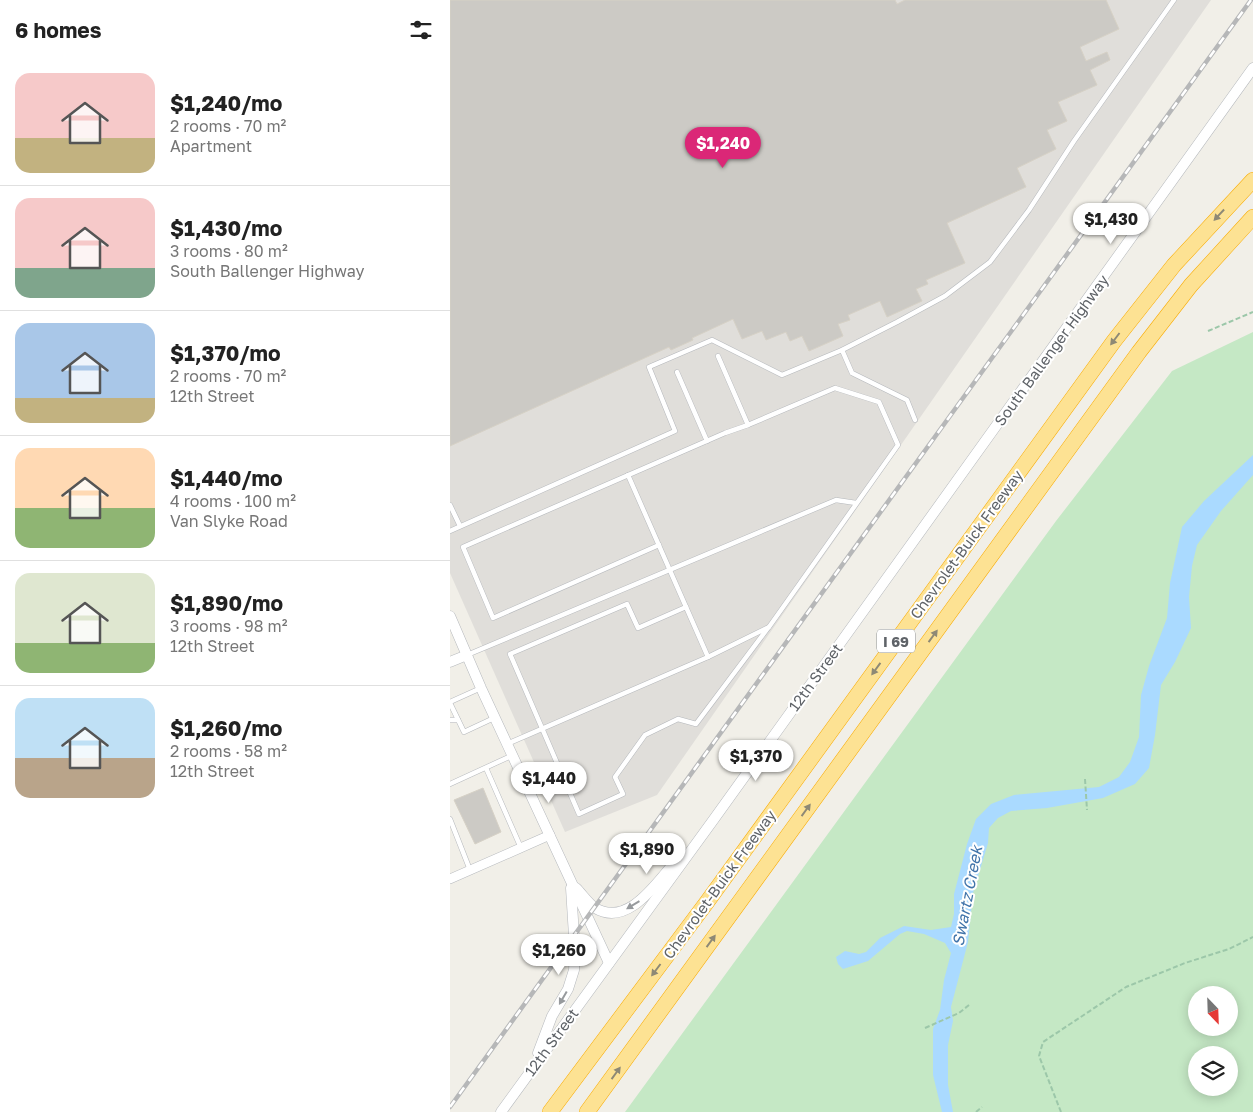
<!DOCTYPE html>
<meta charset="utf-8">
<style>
:root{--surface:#fff;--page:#f2f2f2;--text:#222;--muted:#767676;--line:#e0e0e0;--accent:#db2777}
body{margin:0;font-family:"Golos Text",sans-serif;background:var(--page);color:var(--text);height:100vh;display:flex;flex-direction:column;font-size:19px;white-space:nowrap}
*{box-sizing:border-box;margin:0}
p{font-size:16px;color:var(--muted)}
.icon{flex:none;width:28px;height:28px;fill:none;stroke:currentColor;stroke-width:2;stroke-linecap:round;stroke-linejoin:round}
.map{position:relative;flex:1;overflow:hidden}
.panel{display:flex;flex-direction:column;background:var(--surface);width:450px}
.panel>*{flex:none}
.needle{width:32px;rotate:157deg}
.buttons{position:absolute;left:738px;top:986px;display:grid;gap:10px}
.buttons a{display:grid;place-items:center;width:50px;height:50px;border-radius:50%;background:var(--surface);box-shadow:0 2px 12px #0003;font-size:25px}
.price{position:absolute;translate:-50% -42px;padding:0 11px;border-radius:18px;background:#fff;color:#222;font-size:16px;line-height:32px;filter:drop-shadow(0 1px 2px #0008)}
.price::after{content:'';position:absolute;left:50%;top:30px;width:15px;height:11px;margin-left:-8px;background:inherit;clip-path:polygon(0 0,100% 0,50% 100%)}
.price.selected{background:var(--accent);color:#fff}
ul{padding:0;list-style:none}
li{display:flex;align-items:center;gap:15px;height:125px;padding:0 15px}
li+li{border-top:1px solid var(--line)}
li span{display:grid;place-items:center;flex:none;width:140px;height:100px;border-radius:15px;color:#555}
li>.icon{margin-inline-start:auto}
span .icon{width:60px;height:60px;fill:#fffc;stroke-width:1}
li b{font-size:21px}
h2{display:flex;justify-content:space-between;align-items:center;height:60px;padding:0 15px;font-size:21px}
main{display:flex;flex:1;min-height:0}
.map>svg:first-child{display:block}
.industrial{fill:#e0deda}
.green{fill:#c5e8c5;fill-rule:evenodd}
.water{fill:#aadaff}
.building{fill:#cccac5;stroke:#d6d1c6}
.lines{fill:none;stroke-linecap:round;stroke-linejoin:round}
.service-casing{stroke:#b5b8bc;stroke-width:5.5}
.minor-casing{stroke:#b5b8bc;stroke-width:10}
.tertiary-casing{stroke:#b5b8bc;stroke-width:11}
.motorway-casing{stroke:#f9ab00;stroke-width:16}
.path{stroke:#9cc7a9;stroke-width:2;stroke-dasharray:5 2.5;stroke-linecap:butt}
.service{stroke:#fff;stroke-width:4.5}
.minor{stroke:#fff;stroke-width:9}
.tertiary{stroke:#fff;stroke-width:10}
.motorway{stroke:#fde293;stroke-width:15}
.rail-casing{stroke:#b6b7b8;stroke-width:4.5}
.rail{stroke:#fff;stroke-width:2.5;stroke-dasharray:8;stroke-linecap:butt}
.oneway{fill:#8e8975}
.oneway2{fill:#979a9d}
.labels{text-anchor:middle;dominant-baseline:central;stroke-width:4;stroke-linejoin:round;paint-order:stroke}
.shield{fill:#fff;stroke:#8f9295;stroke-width:1}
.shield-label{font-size:14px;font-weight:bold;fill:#5f6368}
.street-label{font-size:15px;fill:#5f6368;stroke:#fff}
.water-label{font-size:16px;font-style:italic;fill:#4174aa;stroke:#fff}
</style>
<main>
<section class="panel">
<h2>6 homes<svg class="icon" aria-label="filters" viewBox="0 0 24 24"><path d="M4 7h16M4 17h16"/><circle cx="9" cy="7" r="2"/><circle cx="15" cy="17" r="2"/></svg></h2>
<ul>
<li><span style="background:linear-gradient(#f6c9c9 65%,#c2b280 0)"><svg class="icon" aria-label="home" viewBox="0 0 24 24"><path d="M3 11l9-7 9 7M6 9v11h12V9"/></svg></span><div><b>$1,240/mo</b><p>2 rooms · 70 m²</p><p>Apartment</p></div></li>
<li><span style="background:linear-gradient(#f6c9c9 70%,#7fa58c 0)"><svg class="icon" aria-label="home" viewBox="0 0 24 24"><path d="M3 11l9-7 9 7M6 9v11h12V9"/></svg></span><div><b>$1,430/mo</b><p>3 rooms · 80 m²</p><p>South Ballenger Highway</p></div></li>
<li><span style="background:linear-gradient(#a9c7e8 75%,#c2b280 0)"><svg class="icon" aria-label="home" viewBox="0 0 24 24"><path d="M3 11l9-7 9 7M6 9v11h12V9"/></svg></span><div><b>$1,370/mo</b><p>2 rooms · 70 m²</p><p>12th Street</p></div></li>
<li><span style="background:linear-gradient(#ffd9b3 60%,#8fb573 0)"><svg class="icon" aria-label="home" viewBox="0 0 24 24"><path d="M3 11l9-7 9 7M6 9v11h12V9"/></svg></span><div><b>$1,440/mo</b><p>4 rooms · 100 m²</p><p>Van Slyke Road</p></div></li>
<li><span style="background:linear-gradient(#dfe7d0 70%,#8fb573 0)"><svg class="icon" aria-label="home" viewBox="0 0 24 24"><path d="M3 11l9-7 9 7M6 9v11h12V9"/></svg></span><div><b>$1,890/mo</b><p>3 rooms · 98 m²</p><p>12th Street</p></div></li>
<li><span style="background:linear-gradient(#bfe0f5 60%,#b9a48a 0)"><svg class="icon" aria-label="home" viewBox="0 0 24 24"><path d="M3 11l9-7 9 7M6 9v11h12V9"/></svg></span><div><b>$1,260/mo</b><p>2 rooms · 58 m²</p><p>12th Street</p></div></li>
</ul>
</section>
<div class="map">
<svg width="803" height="1112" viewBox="0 0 803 1112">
<rect width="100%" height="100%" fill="#f1efe8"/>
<!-- industrial -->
<polygon class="industrial" points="0,0 761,0 207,795 115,832 0,573"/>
<!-- green -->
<path class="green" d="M803,332V1112H175L606,521L722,371ZM746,995H779V1028H746ZM746,1055H779V1088H746Z"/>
<!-- water -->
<polygon class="water" points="803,455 803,475 771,511 747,545 742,566 739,597 741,628 725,662 711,685 705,735 699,768 685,784 653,798 597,808 561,811 548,818 539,828 538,843 523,893 518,942 501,1007 503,1021 498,1045 498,1085 503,1112 492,1112 483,1075 483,1029 490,1010 494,980 501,953 495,943 474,934 457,931 450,934 418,961 393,969 388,964 386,957 395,951 409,954 416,952 430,938 454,926 481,930 501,927 504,914 504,894 517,844 526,819 541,804 564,795 649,787 669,777 680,762 689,737 691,695 699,666 717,618 720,583 732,527 754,501"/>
<!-- building -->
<g class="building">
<polygon points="0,0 445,0 447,4 455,0 656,0 669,29 630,47 636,61 657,52 660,60 640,70 647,85 608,102 617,121 597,130 606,149 567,168 576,187 497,223 515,263 476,280 478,284 466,289 472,301 437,317 430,301 398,315 400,320 388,324 393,336 359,351 352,336 340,341 336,332 316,340 312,331 292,339 283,319 242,338 243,340 221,350 219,347 0,446"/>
<polygon points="33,788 51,832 25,844 4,800"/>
</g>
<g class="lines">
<!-- service casing -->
<g class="service-casing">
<g id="service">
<polyline points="392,350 402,373 457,400 465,420"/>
<polyline points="227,372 257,441"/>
<polyline points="178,475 258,657"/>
<polyline points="0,505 10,526"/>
<polyline points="0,531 225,431 199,367 262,340 332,375 392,350 447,322 495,296 540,262 579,210 624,141 724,0"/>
<polyline points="209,545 43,618 13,547 275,433 298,425"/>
<polyline points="236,607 188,628 177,604 60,654 129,814 173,794 165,777 195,735 228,719 246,724 318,628"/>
<polyline points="17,655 386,500 406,503"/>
<polyline points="0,702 31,688"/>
<polyline points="0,703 14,732 44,718"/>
<polyline points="0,720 8,720"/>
<polyline points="57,744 258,657 319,627 448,445 429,402 385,388 298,425 268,356"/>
<polyline points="36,768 71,848"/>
<polyline points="0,784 61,756"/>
<polyline points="0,819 20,870"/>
</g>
</g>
<!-- minor casing -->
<g class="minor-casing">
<polyline id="minor" points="0,879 100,835"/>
</g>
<!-- tertiary casing -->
<g class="tertiary-casing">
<g id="tertiary">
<polyline points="0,616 31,688 159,963"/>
<polyline points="0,662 17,655"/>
<path d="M126,888C132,894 138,903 145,908C178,928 207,882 225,862"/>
<polyline points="88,1053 102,1016 118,989 124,970 125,952 121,888"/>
<polyline points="51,1112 264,819 803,68"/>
</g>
</g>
<!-- motorway casing -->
<g class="motorway-casing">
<g id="motorway">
<polyline points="100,1112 257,902 664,341 724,265 803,180"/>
<polyline points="137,1112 689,352 741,285 803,217"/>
</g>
</g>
<!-- path -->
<g class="path">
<polyline points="758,331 803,312"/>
<polyline points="635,779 637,810"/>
<polyline points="475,1028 509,1013 519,1005"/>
<polyline points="526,1112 532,1107"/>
<polyline points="611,1112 589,1056 593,1042 676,987 735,963 779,949 803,937"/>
</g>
<!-- service -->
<use href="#service" class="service"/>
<!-- minor -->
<use href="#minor" class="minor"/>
<!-- tertiary -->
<use href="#tertiary" class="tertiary"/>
<!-- motorway -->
<use href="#motorway" class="motorway"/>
<!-- rail casing -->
<g class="rail-casing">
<polyline id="rail" points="0,1107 801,0"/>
</g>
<!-- rail -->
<use href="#rail" class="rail"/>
</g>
<!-- one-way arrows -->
<defs><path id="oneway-solid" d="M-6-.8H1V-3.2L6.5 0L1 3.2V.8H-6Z" transform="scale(1.25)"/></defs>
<g class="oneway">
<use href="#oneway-solid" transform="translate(769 215) rotate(133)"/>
<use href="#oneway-solid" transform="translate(665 339) rotate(127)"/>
<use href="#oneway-solid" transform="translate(483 636) rotate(-54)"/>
<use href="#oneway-solid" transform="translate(426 669) rotate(126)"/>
<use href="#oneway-solid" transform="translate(356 810) rotate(-54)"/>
<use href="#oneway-solid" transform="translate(261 941) rotate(-54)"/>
<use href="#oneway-solid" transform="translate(206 970) rotate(127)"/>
<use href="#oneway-solid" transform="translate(166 1073) rotate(-54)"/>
</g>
<g class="oneway2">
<use href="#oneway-solid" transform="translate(183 905) rotate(149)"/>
<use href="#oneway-solid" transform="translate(113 998) rotate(120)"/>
</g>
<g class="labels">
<!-- shield labels -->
<rect class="shield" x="427" y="629.5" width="38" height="23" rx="4"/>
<g class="shield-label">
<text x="446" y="641">I 69</text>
</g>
<!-- street labels -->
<g class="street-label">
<text transform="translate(601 350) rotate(-54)">South Ballenger Highway</text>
<text transform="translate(516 544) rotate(-54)">Chevrolet-Buick Freeway</text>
<text transform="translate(365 677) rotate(-54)">12th Street</text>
<text transform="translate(269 884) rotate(-54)">Chevrolet-Buick Freeway</text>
<text transform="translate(101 1042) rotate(-54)">12th Street</text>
</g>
<!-- water labels -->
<g class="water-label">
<text transform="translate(517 896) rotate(-79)">Swartz Creek</text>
</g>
</g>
</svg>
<div class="buttons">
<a><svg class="needle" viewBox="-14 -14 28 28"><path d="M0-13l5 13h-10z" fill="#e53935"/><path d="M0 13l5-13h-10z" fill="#767676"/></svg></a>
<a><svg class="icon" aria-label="layers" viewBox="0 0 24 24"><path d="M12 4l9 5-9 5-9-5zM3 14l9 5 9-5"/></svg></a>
</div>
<b class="price selected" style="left:273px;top:169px">$1,240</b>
<b class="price" style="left:661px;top:245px">$1,430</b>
<b class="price" style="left:306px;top:782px">$1,370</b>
<b class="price" style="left:99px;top:804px">$1,440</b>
<b class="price" style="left:197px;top:875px">$1,890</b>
<b class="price" style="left:109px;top:976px">$1,260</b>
</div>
</main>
